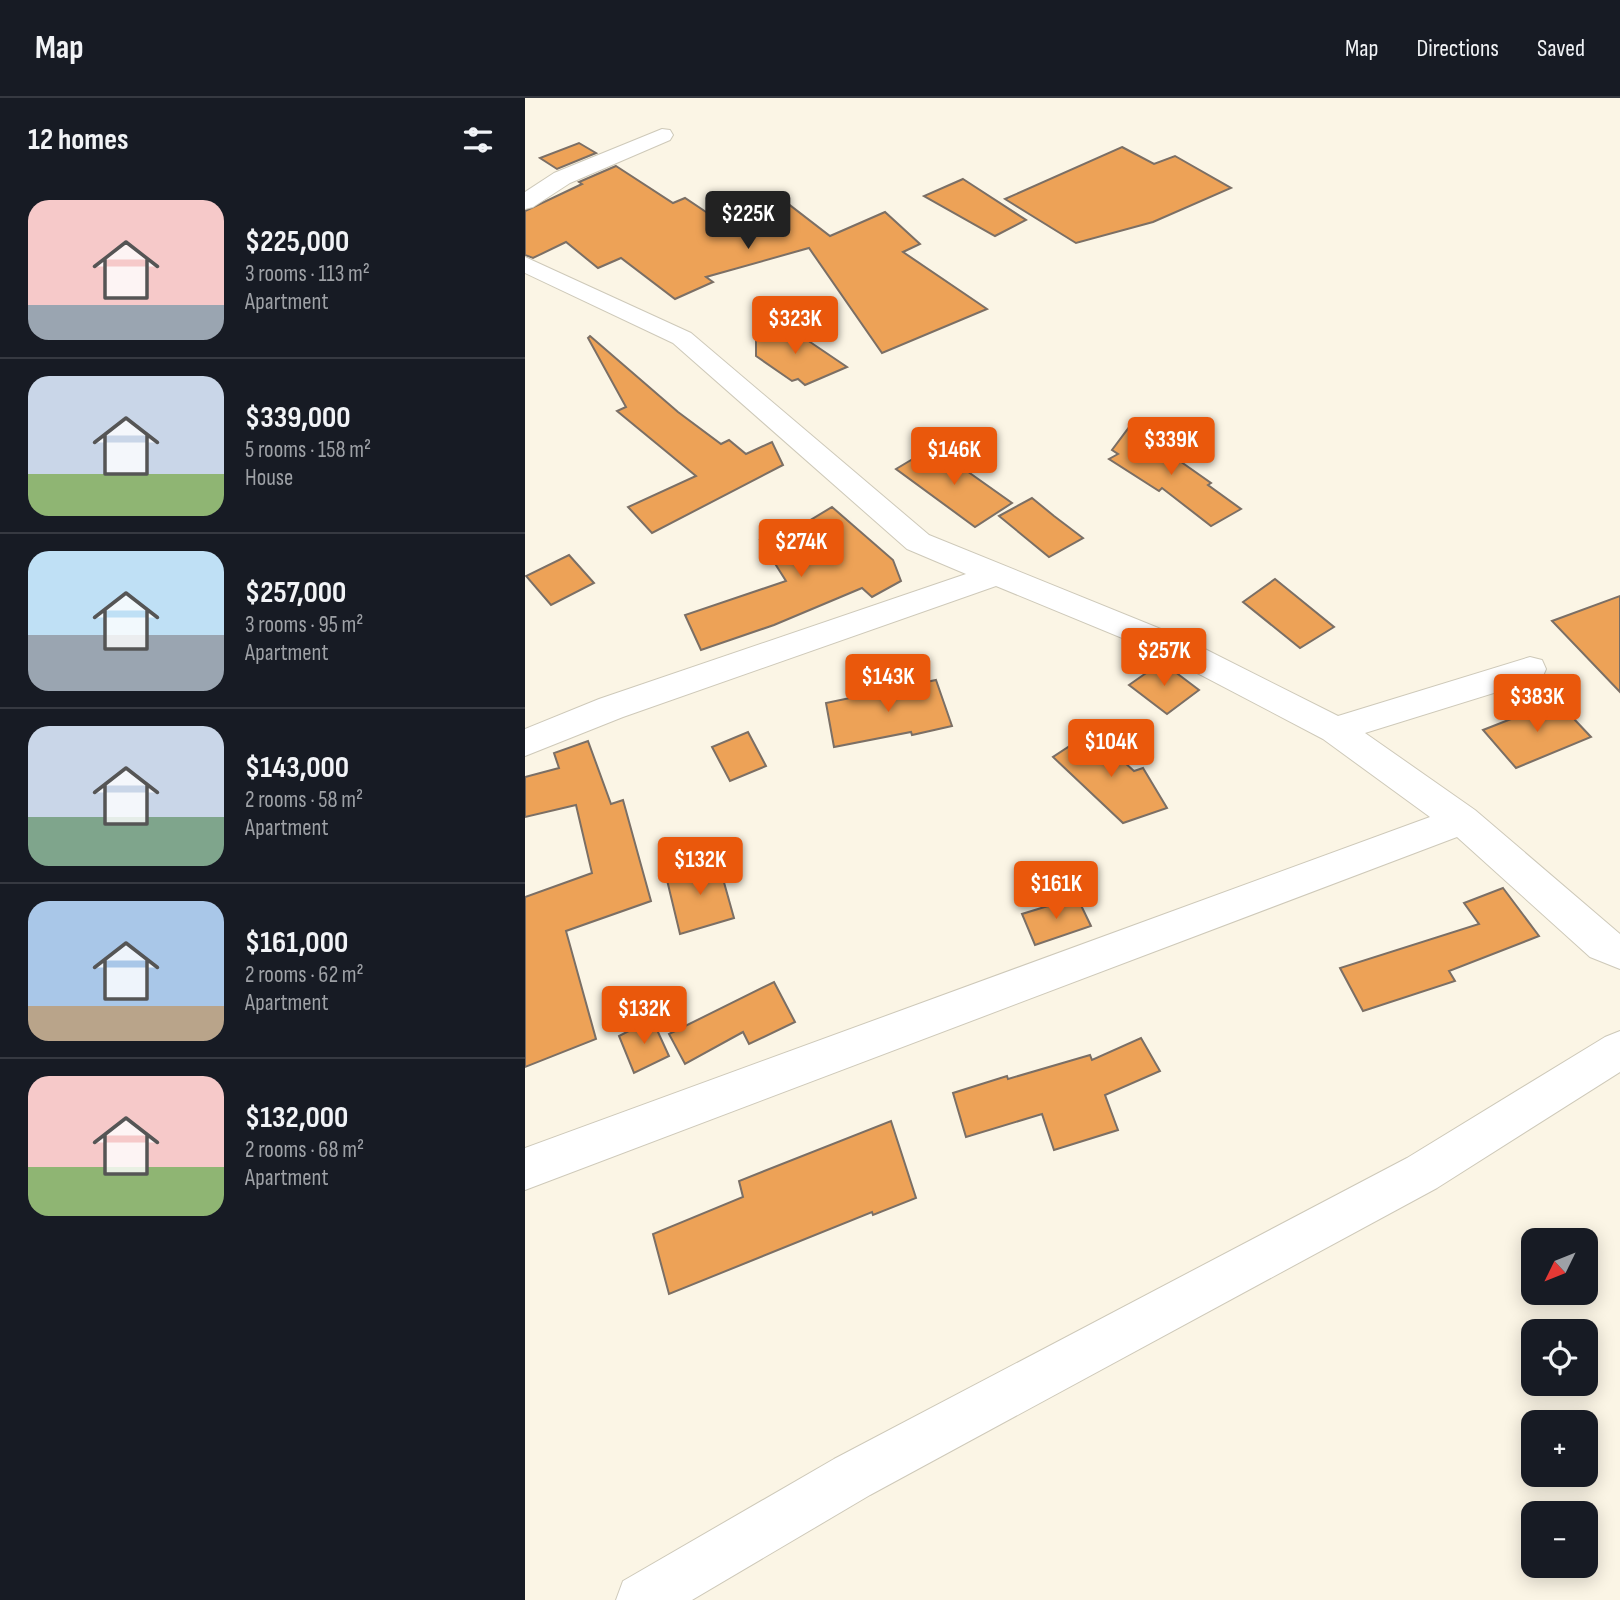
<!DOCTYPE html>
<meta charset="utf-8">
<style>
:root{--surface:#171b24;--page:#20242c;--text:#f1f3f6;--muted:#9ea1a6;--line:#363941;--accent:#ea580c}
body{margin:0;font-family:"Sofia Sans Condensed",sans-serif;background:var(--page);color:var(--text);height:100vh;display:flex;flex-direction:column;font-size:26px;white-space:nowrap}
*{box-sizing:border-box;margin:0}
p{font-size:23px;color:var(--muted)}
.icon{flex:none;width:38px;height:38px;fill:none;stroke:currentColor;stroke-width:2;stroke-linecap:round;stroke-linejoin:round}
.map{position:relative;flex:1;overflow:hidden}
.drawer{display:flex;flex-direction:column;background:var(--surface);width:525px}
.drawer>*{flex:none}
.needle{width:46px;rotate:227deg}
.buttons{position:absolute;left:996px;top:1130px;display:grid;gap:14px}
.buttons a{display:grid;place-items:center;width:77px;height:77px;border-radius:14px;background:var(--surface);box-shadow:0 4px 18px #0003;font-size:35px}
.price{position:absolute;translate:-50% -60px;padding:0 16px;border-radius:7px;background:var(--accent);color:#fff;font-size:23px;line-height:46px;filter:drop-shadow(0 2px 4px #0008)}
.price::after{content:'';position:absolute;left:50%;top:42px;width:21px;height:16px;margin-left:-10px;background:inherit;clip-path:polygon(0 0,100% 0,50% 100%)}
.price.selected{background:#222;color:#fff}
ul{padding:0;list-style:none}
li{display:flex;align-items:center;gap:21px;height:175px;padding:0 28px}
li+li{border-top:2px solid var(--line)}
li span{display:grid;place-items:center;flex:none;width:196px;height:140px;border-radius:21px;color:#555}
li>.icon{margin-inline-start:auto}
span .icon{width:84px;height:84px;fill:#fffc;stroke-width:1}
li b{font-size:30px}
h2{display:flex;justify-content:space-between;align-items:center;height:84px;padding:0 28px;font-size:30px}
header{display:flex;align-items:center;gap:42px;box-sizing:border-box;height:98px;padding:0 35px;background:var(--surface);border-bottom:2px solid var(--line)}
header strong{font-size:33px}
nav{display:flex;gap:38px;margin-inline-start:auto;font-size:24px}
main{display:flex;flex:1;min-height:0}
.map>svg:first-child{display:block}
.building{fill:#eda257;stroke:#7b6f65;stroke-width:2}
.lines{fill:none;stroke-linecap:round;stroke-linejoin:round}
.minor-casing{stroke:#cec9b9;stroke-width:2}
.minor{fill:#fff;fill-rule:evenodd}
</style>
<header>
<strong>Map</strong>
<nav><a>Map</a><a>Directions</a><a>Saved</a></nav>
</header>
<main>
<section class="drawer">
<h2>12 homes<svg class="icon" aria-label="filters" viewBox="0 0 24 24"><path d="M4 7h16M4 17h16"/><circle cx="9" cy="7" r="2"/><circle cx="15" cy="17" r="2"/></svg></h2>
<ul>
<li><span style="background:linear-gradient(#f6c9c9 75%,#9aa5b1 0)"><svg class="icon" aria-label="home" viewBox="0 0 24 24"><path d="M3 11l9-7 9 7M6 9v11h12V9"/></svg></span><div><b>$225,000</b><p>3 rooms · 113 m²</p><p>Apartment</p></div></li>
<li><span style="background:linear-gradient(#c9d6e8 70%,#8fb573 0)"><svg class="icon" aria-label="home" viewBox="0 0 24 24"><path d="M3 11l9-7 9 7M6 9v11h12V9"/></svg></span><div><b>$339,000</b><p>5 rooms · 158 m²</p><p>House</p></div></li>
<li><span style="background:linear-gradient(#bfe0f5 60%,#9aa5b1 0)"><svg class="icon" aria-label="home" viewBox="0 0 24 24"><path d="M3 11l9-7 9 7M6 9v11h12V9"/></svg></span><div><b>$257,000</b><p>3 rooms · 95 m²</p><p>Apartment</p></div></li>
<li><span style="background:linear-gradient(#c9d6e8 65%,#7fa58c 0)"><svg class="icon" aria-label="home" viewBox="0 0 24 24"><path d="M3 11l9-7 9 7M6 9v11h12V9"/></svg></span><div><b>$143,000</b><p>2 rooms · 58 m²</p><p>Apartment</p></div></li>
<li><span style="background:linear-gradient(#a9c7e8 75%,#b9a48a 0)"><svg class="icon" aria-label="home" viewBox="0 0 24 24"><path d="M3 11l9-7 9 7M6 9v11h12V9"/></svg></span><div><b>$161,000</b><p>2 rooms · 62 m²</p><p>Apartment</p></div></li>
<li><span style="background:linear-gradient(#f6c9c9 65%,#8fb573 0)"><svg class="icon" aria-label="home" viewBox="0 0 24 24"><path d="M3 11l9-7 9 7M6 9v11h12V9"/></svg></span><div><b>$132,000</b><p>2 rooms · 68 m²</p><p>Apartment</p></div></li>
</ul>
</section>
<div class="map">
<svg width="1095" height="1502" viewBox="0 0 1095 1502">
<rect width="100%" height="100%" fill="#fbf5e5"/>
<!-- building -->
<g class="building">
<polygon points="54,45 71,55 32,71 15,60"/>
<polygon points="597,49 629,66 650,58 706,90 628,124 551,145 480,101"/>
<polygon points="91,68 148,105 160,100 187,118 249,95 305,138 360,114 395,146 378,154 462,211 357,255 284,150 181,179 188,184 150,201 96,160 73,170 41,144 8,160 0,157 0,113 57,86 54,84"/>
<polygon points="438,81 501,122 470,138 399,98"/>
<polygon points="260,227 322,269 280,287 273,281 267,283 231,258 231,241"/>
<polygon points="65,238 153,314 196,346 204,342 221,356 247,344 258,367 127,435 103,409 171,378 92,313 101,309 63,240"/>
<polygon points="605,328 686,385 683,387 716,411 686,428 637,390 634,393 584,361 593,356 587,352"/>
<polygon points="408,349 487,405 450,429 371,371"/>
<polygon points="507,400 529,418 558,440 524,459 474,418"/>
<polygon points="307,409 368,462 376,483 347,499 337,490 249,527 176,552 160,517 261,483 235,442 277,427"/>
<polygon points="44,457 69,485 26,507 1,478"/>
<polygon points="750,481 809,529 775,550 718,504"/>
<polygon points="1095,498 1095,594 1027,523"/>
<polygon points="637,564 674,592 642,616 604,587"/>
<polygon points="411,582 427,628 387,637 386,634 309,649 301,605"/>
<polygon points="1032,603 1066,639 991,670 958,632"/>
<polygon points="223,634 241,668 205,683 187,649"/>
<polygon points="566,634 609,673 618,670 642,710 598,725 528,659"/>
<polygon points="63,643 86,706 98,702 126,803 41,833 71,941 0,969 0,799 67,775 51,707 0,719 0,679 34,670 29,655"/>
<polygon points="193,763 209,820 155,836 141,778"/>
<polygon points="978,790 1014,838 924,873 930,883 838,913 815,870 954,826 939,805"/>
<polygon points="552,799 566,828 510,847 497,816"/>
<polygon points="249,884 270,924 224,946 218,934 160,966 144,936"/>
<polygon points="127,921 144,958 109,975 94,938"/>
<polygon points="616,940 635,973 580,997 593,1032 529,1052 517,1016 441,1039 428,995 482,978 483,981 565,957 567,962"/>
<polygon points="366,1023 391,1100 348,1117 347,1114 144,1196 128,1136 218,1099 214,1083"/>
</g>
<g class="lines">
<!-- minor casing -->
<g class="minor-casing">
<g id="minor">
<polygon points="137,31 145,32 148,37 145,42 45,85 8,109 0,111 0,94 29,75"/>
<polygon points="0,159 166,235 404,437 658,540 813,618 1005,559 1017,562 1021,571 1017,580 840,635 950,712 1095,836 1095,871 1065,859 932,739 0,1092 0,1050 905,719 798,641 636,556 471,488 98,619 0,658 0,631 74,601 441,476 382,451 148,245 0,175"/>
<polygon points="1095,933 1095,974 912,1090 345,1397 167,1502 91,1502 98,1483 309,1361 882,1060 1080,939"/>
</g>
</g>
<!-- minor -->
<use href="#minor" class="minor"/>
</g>
</svg>
<div class="buttons">
<a><svg class="needle" viewBox="-14 -14 28 28"><path d="M0-13l5 13h-10z" fill="#e53935"/><path d="M0 13l5-13h-10z" fill="#9ea1a6"/></svg></a>
<a><svg class="icon" aria-label="locate" viewBox="0 0 24 24"><circle cx="12" cy="12" r="6"/><path d="M12 2v4M12 18v4M2 12h4M18 12h4"/></svg></a>
<a>+</a>
<a>−</a>
</div>
<b class="price selected" style="left:223px;top:153px">$225K</b>
<b class="price" style="left:270px;top:258px">$323K</b>
<b class="price" style="left:646px;top:379px">$339K</b>
<b class="price" style="left:429px;top:389px">$146K</b>
<b class="price" style="left:276px;top:481px">$274K</b>
<b class="price" style="left:639px;top:590px">$257K</b>
<b class="price" style="left:363px;top:616px">$143K</b>
<b class="price" style="left:1012px;top:636px">$383K</b>
<b class="price" style="left:586px;top:681px">$104K</b>
<b class="price" style="left:175px;top:799px">$132K</b>
<b class="price" style="left:531px;top:823px">$161K</b>
<b class="price" style="left:119px;top:948px">$132K</b>
</div>
</main>
